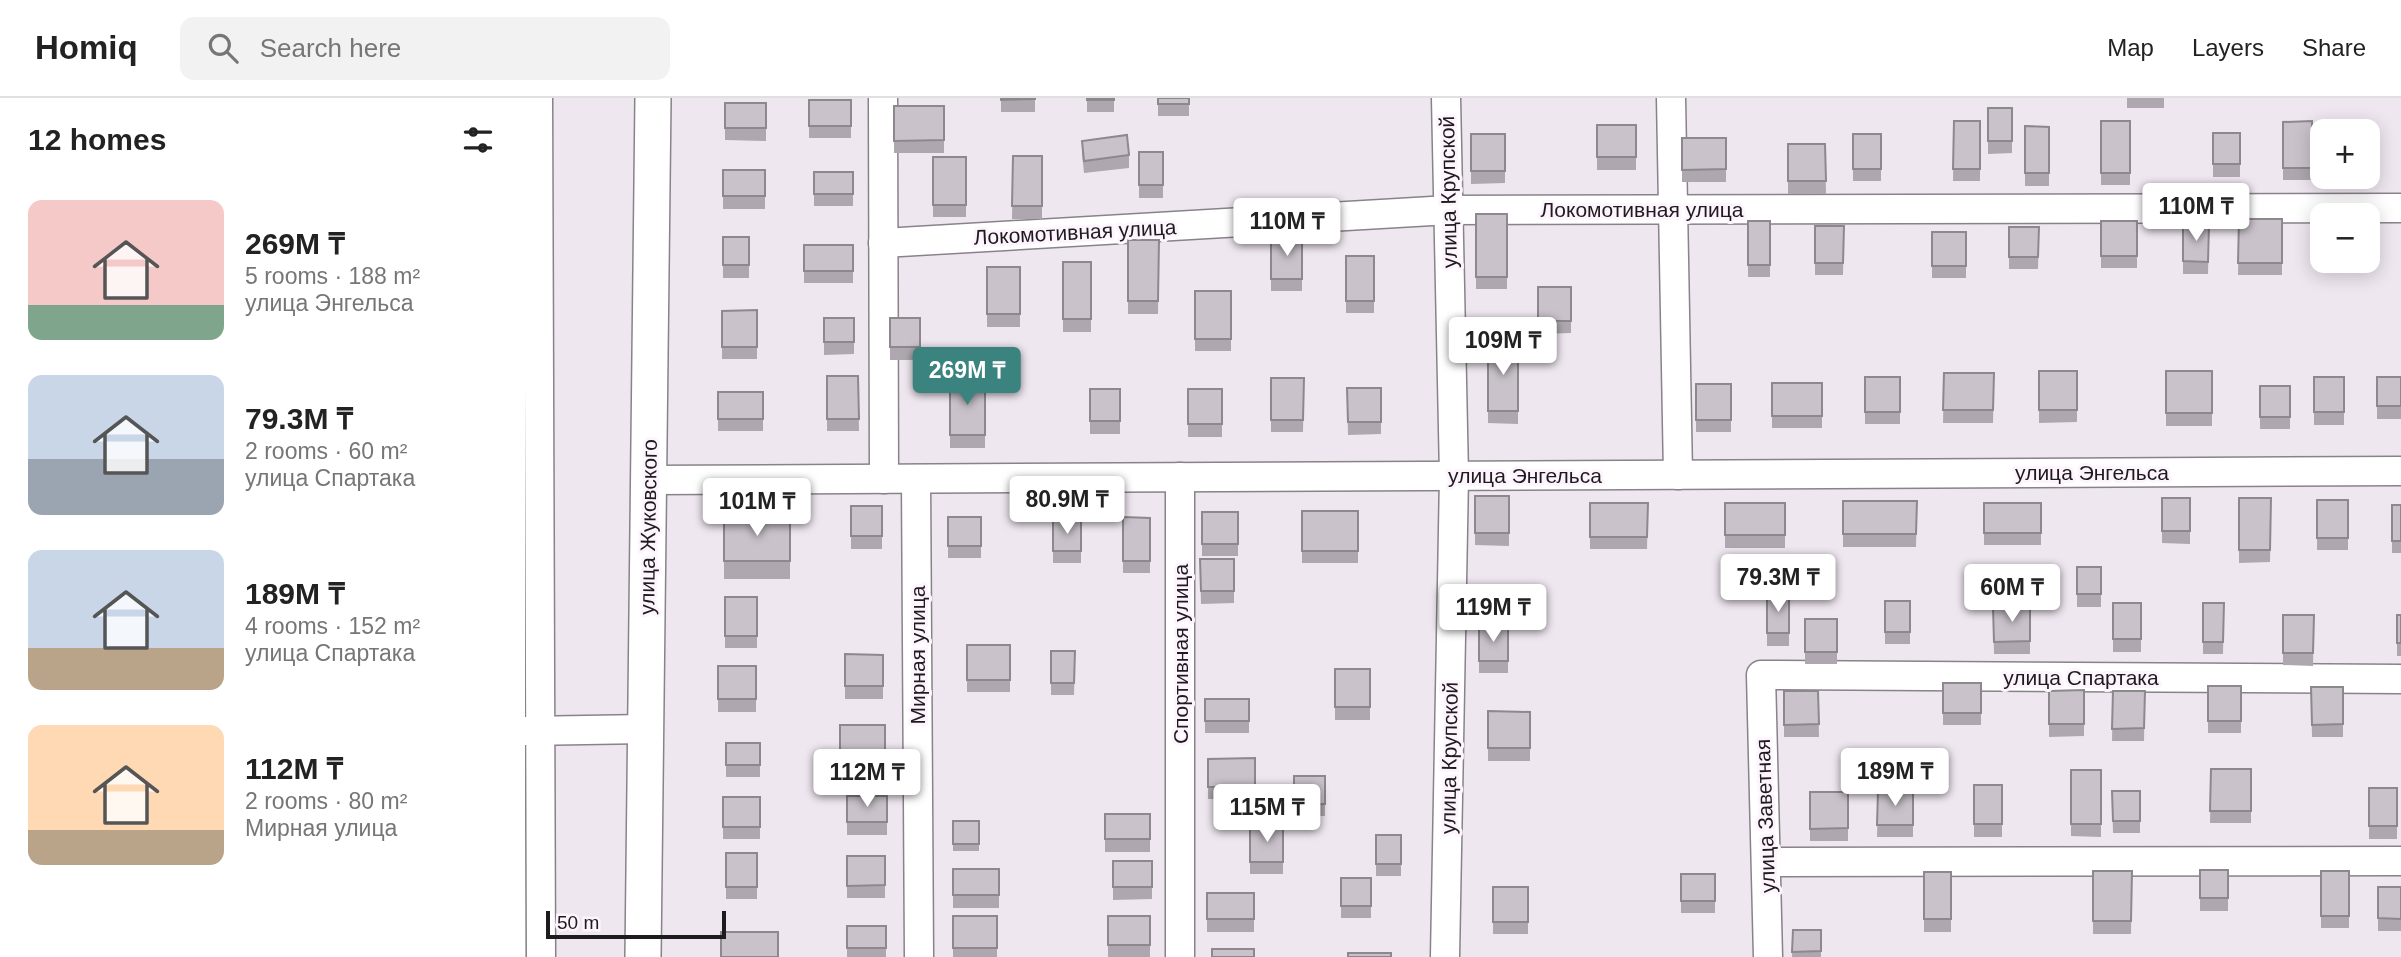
<!DOCTYPE html>
<meta charset="utf-8">
<style>
:root{--surface:#fff;--page:#f2f2f2;--text:#222;--muted:#767676;--line:#e0e0e0;--accent:#3b837e}
body{margin:0;font-family:Helvetica,sans-serif;background:var(--page);color:var(--text);height:100vh;display:flex;flex-direction:column;font-size:26px;white-space:nowrap}
*{box-sizing:border-box;margin:0}
p{font-size:23px;color:var(--muted)}
.icon{flex:none;width:38px;height:38px;fill:none;stroke:currentColor;stroke-width:2;stroke-linecap:round;stroke-linejoin:round}
.map{position:relative;flex:1;overflow:hidden}
.panel{display:flex;flex-direction:column;background:var(--surface);width:525px}
.panel>*{flex:none}
.controls{position:absolute;left:1785px;top:21px;display:grid;gap:14px}
.controls a{display:grid;place-items:center;width:70px;height:70px;border-radius:14px;background:var(--surface);box-shadow:0 4px 18px #0003;font-size:35px}
.scale{position:absolute;left:21px;bottom:18px;width:180px;box-sizing:border-box;padding-left:7px;border:4px solid #1e1b1e;border-top:0;font-size:19px;line-height:24px;white-space:nowrap;color:#1e1b1e;-webkit-text-stroke:5px #fdf4fe;paint-order:stroke}
.price{position:absolute;translate:-50% -60px;padding:0 16px;border-radius:7px;background:#fff;color:#222;font-size:23px;line-height:46px;filter:drop-shadow(0 2px 4px #0008)}
.price::after{content:'';position:absolute;left:50%;top:42px;width:21px;height:16px;margin-left:-10px;background:inherit;clip-path:polygon(0 0,100% 0,50% 100%)}
.price.selected{background:var(--accent);color:#fff}
ul{padding:0;list-style:none}
li{display:flex;align-items:center;gap:21px;height:175px;padding:0 28px}
li span{display:grid;place-items:center;flex:none;width:196px;height:140px;border-radius:14px;color:#555}
li>.icon{margin-inline-start:auto}
span .icon{width:84px;height:84px;fill:#fffc;stroke-width:1}
li b{font-size:30px}
h2{display:flex;justify-content:space-between;align-items:center;height:84px;padding:0 28px;font-size:30px}
header{display:flex;align-items:center;gap:42px;box-sizing:border-box;height:98px;padding:0 35px;background:var(--surface);border-bottom:2px solid var(--line)}
header strong{font-size:33px}
nav{display:flex;gap:38px;margin-inline-start:auto;font-size:24px}
.search{width:490px;height:63px;background:var(--page);display:flex;align-items:center;gap:18px;box-sizing:border-box;padding:0 24px;border-radius:14px;color:var(--muted);font-size:26px}
main{display:flex;flex:1;min-height:0}
.map>svg:first-child{display:block}
.lines{fill:none;stroke-linecap:round;stroke-linejoin:round}
.minor-casing{stroke:#89828a;stroke-width:31}
.tertiary-casing{stroke:#89828a;stroke-width:38}
.minor{stroke:#fff;stroke-width:28}
.tertiary{stroke:#fff;stroke-width:35}
.wall{fill:#aea7af}
.building{fill:#cac2cb;stroke:#8d888e;stroke-width:2}
.labels{text-anchor:middle;dominant-baseline:central;stroke-width:6;stroke-linejoin:round;paint-order:stroke}
.street-label{font-size:21px;fill:#1e1b1e;stroke:#fdf4fe}
</style>
<header>
<strong>Homiq</strong>
<div class="search"><svg class="icon" aria-label="search" viewBox="0 0 24 24"><circle cx="10" cy="10" r="6"/><path d="M15 15l6 6"/></svg>Search here</div>
<nav><a>Map</a><a>Layers</a><a>Share</a></nav>
</header>
<main>
<section class="panel">
<h2>12 homes<svg class="icon" aria-label="filters" viewBox="0 0 24 24"><path d="M4 7h16M4 17h16"/><circle cx="9" cy="7" r="2"/><circle cx="15" cy="17" r="2"/></svg></h2>
<ul>
<li><span style="background:linear-gradient(#f6c9c9 75%,#7fa58c 0)"><svg class="icon" aria-label="home" viewBox="0 0 24 24"><path d="M3 11l9-7 9 7M6 9v11h12V9"/></svg></span><div><b>269M ₸</b><p>5 rooms · 188 m²</p><p>улица Энгельса</p></div></li>
<li><span style="background:linear-gradient(#c9d6e8 60%,#9aa5b1 0)"><svg class="icon" aria-label="home" viewBox="0 0 24 24"><path d="M3 11l9-7 9 7M6 9v11h12V9"/></svg></span><div><b>79.3M ₸</b><p>2 rooms · 60 m²</p><p>улица Спартака</p></div></li>
<li><span style="background:linear-gradient(#c9d6e8 70%,#b9a48a 0)"><svg class="icon" aria-label="home" viewBox="0 0 24 24"><path d="M3 11l9-7 9 7M6 9v11h12V9"/></svg></span><div><b>189M ₸</b><p>4 rooms · 152 m²</p><p>улица Спартака</p></div></li>
<li><span style="background:linear-gradient(#ffd9b3 75%,#b9a48a 0)"><svg class="icon" aria-label="home" viewBox="0 0 24 24"><path d="M3 11l9-7 9 7M6 9v11h12V9"/></svg></span><div><b>112M ₸</b><p>2 rooms · 80 m²</p><p>Мирная улица</p></div></li>
</ul>
</section>
<div class="map">
<svg width="1876" height="859" viewBox="0 0 1876 859">
<rect width="100%" height="100%" fill="#efe7f0"/>
<g class="lines">
<!-- minor casing -->
<g class="minor-casing">
<g id="minor">
<polyline points="13,0 16,859"/>
<polyline points="358,0 359,381"/>
<polyline points="1146,0 1153,377"/>
<polyline points="358,145 924,112 1876,110"/>
<polyline points="391,381 394,859"/>
<polyline points="124,382 1876,373"/>
<polyline points="0,633 121,631"/>
<polyline points="1242,764 1876,763"/>
<polyline points="655,859 655,379"/>
<polyline points="920,859 929,378 921,0"/>
<polyline points="1243,859 1236,577 1876,581"/>
</g>
</g>
<!-- tertiary casing -->
<g class="tertiary-casing">
<polyline id="tertiary" points="118,859 128,0"/>
</g>
<!-- minor -->
<use href="#minor" class="minor"/>
<!-- tertiary -->
<use href="#tertiary" class="tertiary"/>
</g>
<!-- wall -->
<g class="wall">
<rect x="476" y="0" width="34" height="14"/>
<rect x="562" y="0" width="27" height="14"/>
<rect x="633" y="0" width="31" height="18"/>
<rect x="1602" y="0" width="37" height="10"/>
<rect x="284" y="2" width="42" height="38"/>
<polygon points="200,5 241,5 241,43 200,42"/>
<rect x="369" y="8" width="50" height="47"/>
<polygon points="1463,10 1487,10 1487,55 1463,56"/>
<polygon points="1429,23 1455,23 1455,83 1428,83"/>
<rect x="1576" y="23" width="29" height="64"/>
<polygon points="1787,23 1787,82 1758,82 1758,24"/>
<rect x="1072" y="27" width="39" height="45"/>
<polygon points="1500,28 1524,29 1524,88 1500,88"/>
<rect x="1688" y="35" width="27" height="44"/>
<polygon points="946,36 980,36 980,85 946,86"/>
<rect x="1328" y="36" width="28" height="47"/>
<rect x="1157" y="40" width="44" height="44"/>
<polygon points="557,43 604,57 604,70 559,75 557,55"/>
<polygon points="1263,46 1300,46 1301,96 1263,96"/>
<rect x="614" y="54" width="24" height="46"/>
<polygon points="488,58 517,58 517,121 487,121"/>
<rect x="408" y="59" width="33" height="60"/>
<rect x="198" y="72" width="42" height="39"/>
<rect x="289" y="74" width="39" height="34"/>
<rect x="951" y="116" width="31" height="75"/>
<polygon points="1714,121 1757,121 1757,177 1713,177"/>
<rect x="1223" y="123" width="22" height="56"/>
<rect x="1576" y="123" width="36" height="47"/>
<polygon points="1658,127 1684,127 1683,176 1658,176"/>
<polygon points="1290,128 1319,128 1318,177 1290,177"/>
<polygon points="1484,129 1514,129 1513,171 1484,171"/>
<rect x="1407" y="134" width="34" height="46"/>
<rect x="198" y="139" width="26" height="41"/>
<rect x="746" y="139" width="31" height="54"/>
<polygon points="603,142 634,142 633,216 603,216"/>
<rect x="279" y="147" width="49" height="38"/>
<rect x="821" y="158" width="28" height="57"/>
<polygon points="1801,163 1828,163 1828,172 1801,173"/>
<rect x="538" y="164" width="28" height="70"/>
<rect x="462" y="169" width="33" height="60"/>
<polygon points="1013,189 1046,189 1046,235 1013,236"/>
<rect x="670" y="193" width="36" height="60"/>
<polygon points="232,212 232,261 197,261 197,213"/>
<polygon points="299,220 329,220 329,256 299,257"/>
<rect x="365" y="220" width="30" height="42"/>
<polygon points="963,245 993,245 993,326 963,325"/>
<polygon points="1514,273 1552,273 1552,324 1514,325"/>
<rect x="1641" y="273" width="46" height="55"/>
<polygon points="1419,275 1469,275 1468,325 1418,325"/>
<polygon points="302,278 333,278 334,333 302,333"/>
<rect x="1340" y="279" width="35" height="47"/>
<rect x="1789" y="279" width="30" height="48"/>
<rect x="1852" y="279" width="24" height="42"/>
<polygon points="746,280 779,280 778,334 746,334"/>
<polygon points="425,281 460,282 460,350 425,350"/>
<rect x="1247" y="285" width="50" height="45"/>
<rect x="1171" y="286" width="35" height="48"/>
<rect x="1735" y="288" width="30" height="43"/>
<polygon points="822,290 856,290 856,336 823,337"/>
<rect x="565" y="291" width="30" height="45"/>
<rect x="663" y="291" width="34" height="48"/>
<rect x="193" y="294" width="45" height="39"/>
<polygon points="950,398 984,398 984,448 950,447"/>
<polygon points="1637,400 1665,400 1665,446 1637,445"/>
<polygon points="1714,400 1746,400 1745,464 1714,465"/>
<rect x="1792" y="402" width="31" height="50"/>
<polygon points="1318,403 1392,403 1391,449 1318,449"/>
<polygon points="1065,405 1123,405 1122,451 1065,451"/>
<rect x="1200" y="405" width="60" height="45"/>
<rect x="1459" y="405" width="57" height="42"/>
<rect x="1867" y="407" width="9" height="48"/>
<rect x="326" y="408" width="31" height="43"/>
<rect x="777" y="413" width="56" height="52"/>
<rect x="677" y="414" width="36" height="44"/>
<rect x="199" y="417" width="66" height="64"/>
<rect x="423" y="419" width="33" height="41"/>
<polygon points="598,419 625,420 625,475 598,475"/>
<rect x="528" y="423" width="28" height="42"/>
<polygon points="675,461 709,461 709,505 676,506"/>
<rect x="1552" y="469" width="24" height="40"/>
<rect x="1242" y="498" width="22" height="50"/>
<rect x="200" y="499" width="32" height="51"/>
<rect x="1360" y="503" width="25" height="43"/>
<rect x="1588" y="505" width="28" height="49"/>
<polygon points="1678,505 1699,505 1698,556 1678,556"/>
<polygon points="1468,509 1505,509 1505,556 1469,556"/>
<polygon points="1758,517 1789,517 1788,568 1758,567"/>
<rect x="1872" y="517" width="4" height="41"/>
<rect x="1280" y="521" width="32" height="45"/>
<rect x="954" y="529" width="29" height="46"/>
<rect x="442" y="547" width="43" height="47"/>
<polygon points="526,553 550,553 549,597 526,597"/>
<polygon points="320,556 358,557 358,601 320,601"/>
<rect x="193" y="568" width="38" height="46"/>
<rect x="810" y="571" width="35" height="51"/>
<rect x="1418" y="585" width="38" height="42"/>
<rect x="1683" y="588" width="33" height="47"/>
<polygon points="1786,589 1818,589 1818,639 1787,639"/>
<polygon points="1559,592 1559,638 1524,639 1524,593"/>
<polygon points="1259,593 1293,593 1294,639 1259,639"/>
<polygon points="1588,593 1620,593 1619,643 1587,643"/>
<rect x="680" y="601" width="44" height="34"/>
<polygon points="963,613 1005,614 1005,663 963,663"/>
<rect x="315" y="627" width="45" height="41"/>
<rect x="201" y="645" width="34" height="34"/>
<polygon points="730,660 730,701 683,701 683,661"/>
<polygon points="1686,671 1726,671 1726,725 1685,725"/>
<polygon points="1546,672 1576,672 1576,739 1546,738"/>
<rect x="769" y="678" width="31" height="40"/>
<rect x="1449" y="687" width="28" height="52"/>
<rect x="1844" y="690" width="28" height="51"/>
<polygon points="1353,693 1388,693 1388,739 1352,739"/>
<polygon points="1587,693 1615,693 1615,735 1588,735"/>
<rect x="1285" y="694" width="38" height="49"/>
<rect x="322" y="698" width="40" height="39"/>
<rect x="198" y="699" width="37" height="42"/>
<rect x="580" y="716" width="45" height="38"/>
<rect x="428" y="723" width="26" height="30"/>
<rect x="725" y="728" width="33" height="48"/>
<rect x="851" y="737" width="25" height="41"/>
<rect x="201" y="755" width="31" height="46"/>
<rect x="322" y="758" width="38" height="42"/>
<polygon points="588,763 627,763 627,801 588,802"/>
<rect x="428" y="771" width="46" height="39"/>
<rect x="1675" y="772" width="28" height="41"/>
<polygon points="1568,773 1607,773 1606,836 1568,836"/>
<rect x="1796" y="773" width="28" height="57"/>
<rect x="1399" y="774" width="27" height="60"/>
<rect x="1156" y="776" width="34" height="39"/>
<rect x="816" y="780" width="30" height="40"/>
<rect x="968" y="789" width="35" height="47"/>
<rect x="1853" y="789" width="23" height="44"/>
<rect x="682" y="795" width="47" height="39"/>
<rect x="428" y="818" width="44" height="41"/>
<rect x="583" y="818" width="42" height="41"/>
<rect x="322" y="828" width="39" height="31"/>
<polygon points="1268,832 1296,832 1296,859 1267,859"/>
</g>
<!-- building -->
<g class="building">
<polygon points="476,0 510,0 510,1 476,2"/>
<rect x="562" y="0" width="27" height="2"/>
<rect x="633" y="0" width="31" height="6"/>
<rect x="284" y="2" width="42" height="26"/>
<rect x="200" y="5" width="41" height="25"/>
<polygon points="369,8 419,8 419,42 369,43"/>
<rect x="1463" y="10" width="24" height="33"/>
<polygon points="1429,23 1455,23 1455,71 1428,71"/>
<rect x="1576" y="23" width="29" height="52"/>
<polygon points="1787,23 1787,70 1758,70 1758,24"/>
<rect x="1072" y="27" width="39" height="32"/>
<polygon points="1500,28 1524,29 1524,75 1500,75"/>
<rect x="1688" y="35" width="27" height="31"/>
<rect x="946" y="36" width="34" height="37"/>
<rect x="1328" y="36" width="28" height="35"/>
<polygon points="602,37 604,57 559,63 557,43"/>
<polygon points="1157,40 1201,40 1201,71 1157,72"/>
<polygon points="1263,46 1300,46 1301,83 1263,83"/>
<rect x="614" y="54" width="24" height="33"/>
<polygon points="488,58 517,58 517,108 487,108"/>
<rect x="408" y="59" width="33" height="48"/>
<rect x="198" y="72" width="42" height="26"/>
<rect x="289" y="74" width="39" height="22"/>
<rect x="951" y="116" width="31" height="63"/>
<polygon points="1714,121 1757,121 1757,165 1713,165"/>
<rect x="1223" y="123" width="22" height="44"/>
<rect x="1576" y="123" width="36" height="35"/>
<polygon points="1658,127 1684,127 1683,164 1658,163"/>
<polygon points="1290,128 1319,128 1318,165 1290,165"/>
<polygon points="1484,129 1514,129 1513,159 1484,159"/>
<rect x="1407" y="134" width="34" height="34"/>
<rect x="198" y="139" width="26" height="28"/>
<rect x="746" y="139" width="31" height="42"/>
<polygon points="603,142 634,142 633,203 603,203"/>
<rect x="279" y="147" width="49" height="26"/>
<rect x="821" y="158" width="28" height="45"/>
<rect x="538" y="164" width="28" height="57"/>
<rect x="462" y="169" width="33" height="47"/>
<rect x="1013" y="189" width="33" height="34"/>
<rect x="670" y="193" width="36" height="48"/>
<polygon points="232,212 232,249 197,249 197,213"/>
<rect x="299" y="220" width="30" height="24"/>
<rect x="365" y="220" width="30" height="29"/>
<rect x="963" y="245" width="30" height="68"/>
<rect x="1514" y="273" width="38" height="39"/>
<rect x="1641" y="273" width="46" height="42"/>
<polygon points="1419,275 1469,275 1468,312 1418,312"/>
<polygon points="302,278 333,278 334,321 302,321"/>
<rect x="1340" y="279" width="35" height="35"/>
<rect x="1789" y="279" width="30" height="35"/>
<rect x="1852" y="279" width="24" height="29"/>
<polygon points="746,280 779,280 778,322 746,322"/>
<polygon points="425,281 460,282 460,337 425,337"/>
<rect x="1247" y="285" width="50" height="33"/>
<rect x="1171" y="286" width="35" height="36"/>
<rect x="1735" y="288" width="30" height="31"/>
<polygon points="822,290 856,290 856,324 823,324"/>
<rect x="565" y="291" width="30" height="32"/>
<rect x="663" y="291" width="34" height="35"/>
<rect x="193" y="294" width="45" height="27"/>
<rect x="950" y="398" width="34" height="37"/>
<rect x="1637" y="400" width="28" height="33"/>
<polygon points="1714,400 1746,400 1745,452 1714,452"/>
<rect x="1792" y="402" width="31" height="38"/>
<polygon points="1318,403 1392,403 1391,436 1318,436"/>
<polygon points="1065,405 1123,405 1122,439 1065,439"/>
<rect x="1200" y="405" width="60" height="32"/>
<rect x="1459" y="405" width="57" height="30"/>
<rect x="1867" y="407" width="9" height="36"/>
<rect x="326" y="408" width="31" height="30"/>
<rect x="777" y="413" width="56" height="40"/>
<rect x="677" y="414" width="36" height="32"/>
<rect x="199" y="417" width="66" height="46"/>
<rect x="423" y="419" width="33" height="29"/>
<polygon points="598,419 625,420 625,463 598,463"/>
<rect x="528" y="423" width="28" height="30"/>
<polygon points="675,461 709,461 709,493 676,493"/>
<rect x="1552" y="469" width="24" height="27"/>
<rect x="1242" y="498" width="22" height="37"/>
<rect x="200" y="499" width="32" height="39"/>
<rect x="1360" y="503" width="25" height="31"/>
<rect x="1588" y="505" width="28" height="36"/>
<polygon points="1678,505 1699,505 1698,544 1678,544"/>
<polygon points="1468,509 1505,509 1505,543 1469,544"/>
<polygon points="1758,517 1789,517 1788,555 1758,555"/>
<rect x="1872" y="517" width="4" height="28"/>
<rect x="1280" y="521" width="32" height="33"/>
<rect x="954" y="529" width="29" height="34"/>
<rect x="442" y="547" width="43" height="35"/>
<polygon points="526,553 550,553 549,585 526,585"/>
<polygon points="320,556 358,557 358,588 320,588"/>
<rect x="193" y="568" width="38" height="33"/>
<rect x="810" y="571" width="35" height="38"/>
<rect x="1418" y="585" width="38" height="30"/>
<rect x="1683" y="588" width="33" height="35"/>
<polygon points="1786,589 1818,589 1818,626 1787,627"/>
<polygon points="1559,592 1559,626 1524,626 1524,593"/>
<polygon points="1259,593 1293,593 1294,626 1259,627"/>
<polygon points="1588,593 1620,593 1619,630 1587,631"/>
<rect x="680" y="601" width="44" height="22"/>
<polygon points="963,613 1005,614 1005,650 963,650"/>
<rect x="315" y="627" width="45" height="29"/>
<rect x="201" y="645" width="34" height="22"/>
<polygon points="730,660 730,689 683,689 683,661"/>
<polygon points="1686,671 1726,671 1726,713 1685,713"/>
<rect x="1546" y="672" width="30" height="54"/>
<rect x="769" y="678" width="31" height="28"/>
<rect x="1449" y="687" width="28" height="39"/>
<rect x="1844" y="690" width="28" height="38"/>
<polygon points="1353,693 1388,693 1388,727 1352,727"/>
<polygon points="1587,693 1615,693 1615,723 1588,723"/>
<polygon points="1285,694 1323,694 1323,730 1285,731"/>
<rect x="322" y="698" width="40" height="26"/>
<rect x="198" y="699" width="37" height="30"/>
<rect x="580" y="716" width="45" height="25"/>
<rect x="428" y="723" width="26" height="23"/>
<rect x="725" y="728" width="33" height="36"/>
<rect x="851" y="737" width="25" height="29"/>
<rect x="201" y="755" width="31" height="34"/>
<polygon points="322,758 360,758 360,787 322,788"/>
<rect x="588" y="763" width="39" height="26"/>
<rect x="428" y="771" width="46" height="26"/>
<rect x="1675" y="772" width="28" height="28"/>
<polygon points="1568,773 1607,773 1606,823 1568,823"/>
<rect x="1796" y="773" width="28" height="45"/>
<rect x="1399" y="774" width="27" height="47"/>
<rect x="1156" y="776" width="34" height="27"/>
<rect x="816" y="780" width="30" height="28"/>
<rect x="968" y="789" width="35" height="35"/>
<polygon points="1853,789 1876,789 1876,821 1853,820"/>
<rect x="682" y="795" width="47" height="26"/>
<rect x="428" y="818" width="44" height="32"/>
<rect x="583" y="818" width="42" height="29"/>
<rect x="322" y="828" width="39" height="22"/>
<polygon points="1268,832 1296,832 1296,853 1267,854"/>
<rect x="196" y="834" width="57" height="25"/>
<rect x="687" y="851" width="42" height="8"/>
<rect x="823" y="855" width="43" height="4"/>
</g>
<g class="labels">
<!-- street labels -->
<g class="street-label">
<text transform="translate(923 94) rotate(-91)">улица Крупской</text>
<text x="1117" y="111">Локомотивная улица</text>
<text transform="translate(550 134) rotate(-3)">Локомотивная улица</text>
<text x="1567" y="374">улица Энгельса</text>
<text x="1000" y="377">улица Энгельса</text>
<text transform="translate(123 429) rotate(-89)">улица Жуковского</text>
<text transform="translate(655 556) rotate(-90)">Спортивная улица</text>
<text transform="translate(392 557) rotate(-90)">Мирная улица</text>
<text x="1556" y="579">улица Спартака</text>
<text transform="translate(924 660) rotate(-89)">улица Крупской</text>
<text transform="translate(1240 718) rotate(-92)">улица Заветная</text>
</g>
</g>
</svg>
<div class="controls">
<a>+</a>
<a>−</a>
</div>
<div class="scale">50 m</div>
<b class="price" style="left:1671px;top:145px">110M ₸</b>
<b class="price" style="left:762px;top:160px">110M ₸</b>
<b class="price" style="left:978px;top:279px">109M ₸</b>
<b class="price selected" style="left:442px;top:309px">269M ₸</b>
<b class="price" style="left:542px;top:438px">80.9M ₸</b>
<b class="price" style="left:232px;top:440px">101M ₸</b>
<b class="price" style="left:1253px;top:516px">79.3M ₸</b>
<b class="price" style="left:1487px;top:526px">60M ₸</b>
<b class="price" style="left:968px;top:546px">119M ₸</b>
<b class="price" style="left:1370px;top:710px">189M ₸</b>
<b class="price" style="left:342px;top:711px">112M ₸</b>
<b class="price" style="left:742px;top:746px">115M ₸</b>
</div>
</main>
